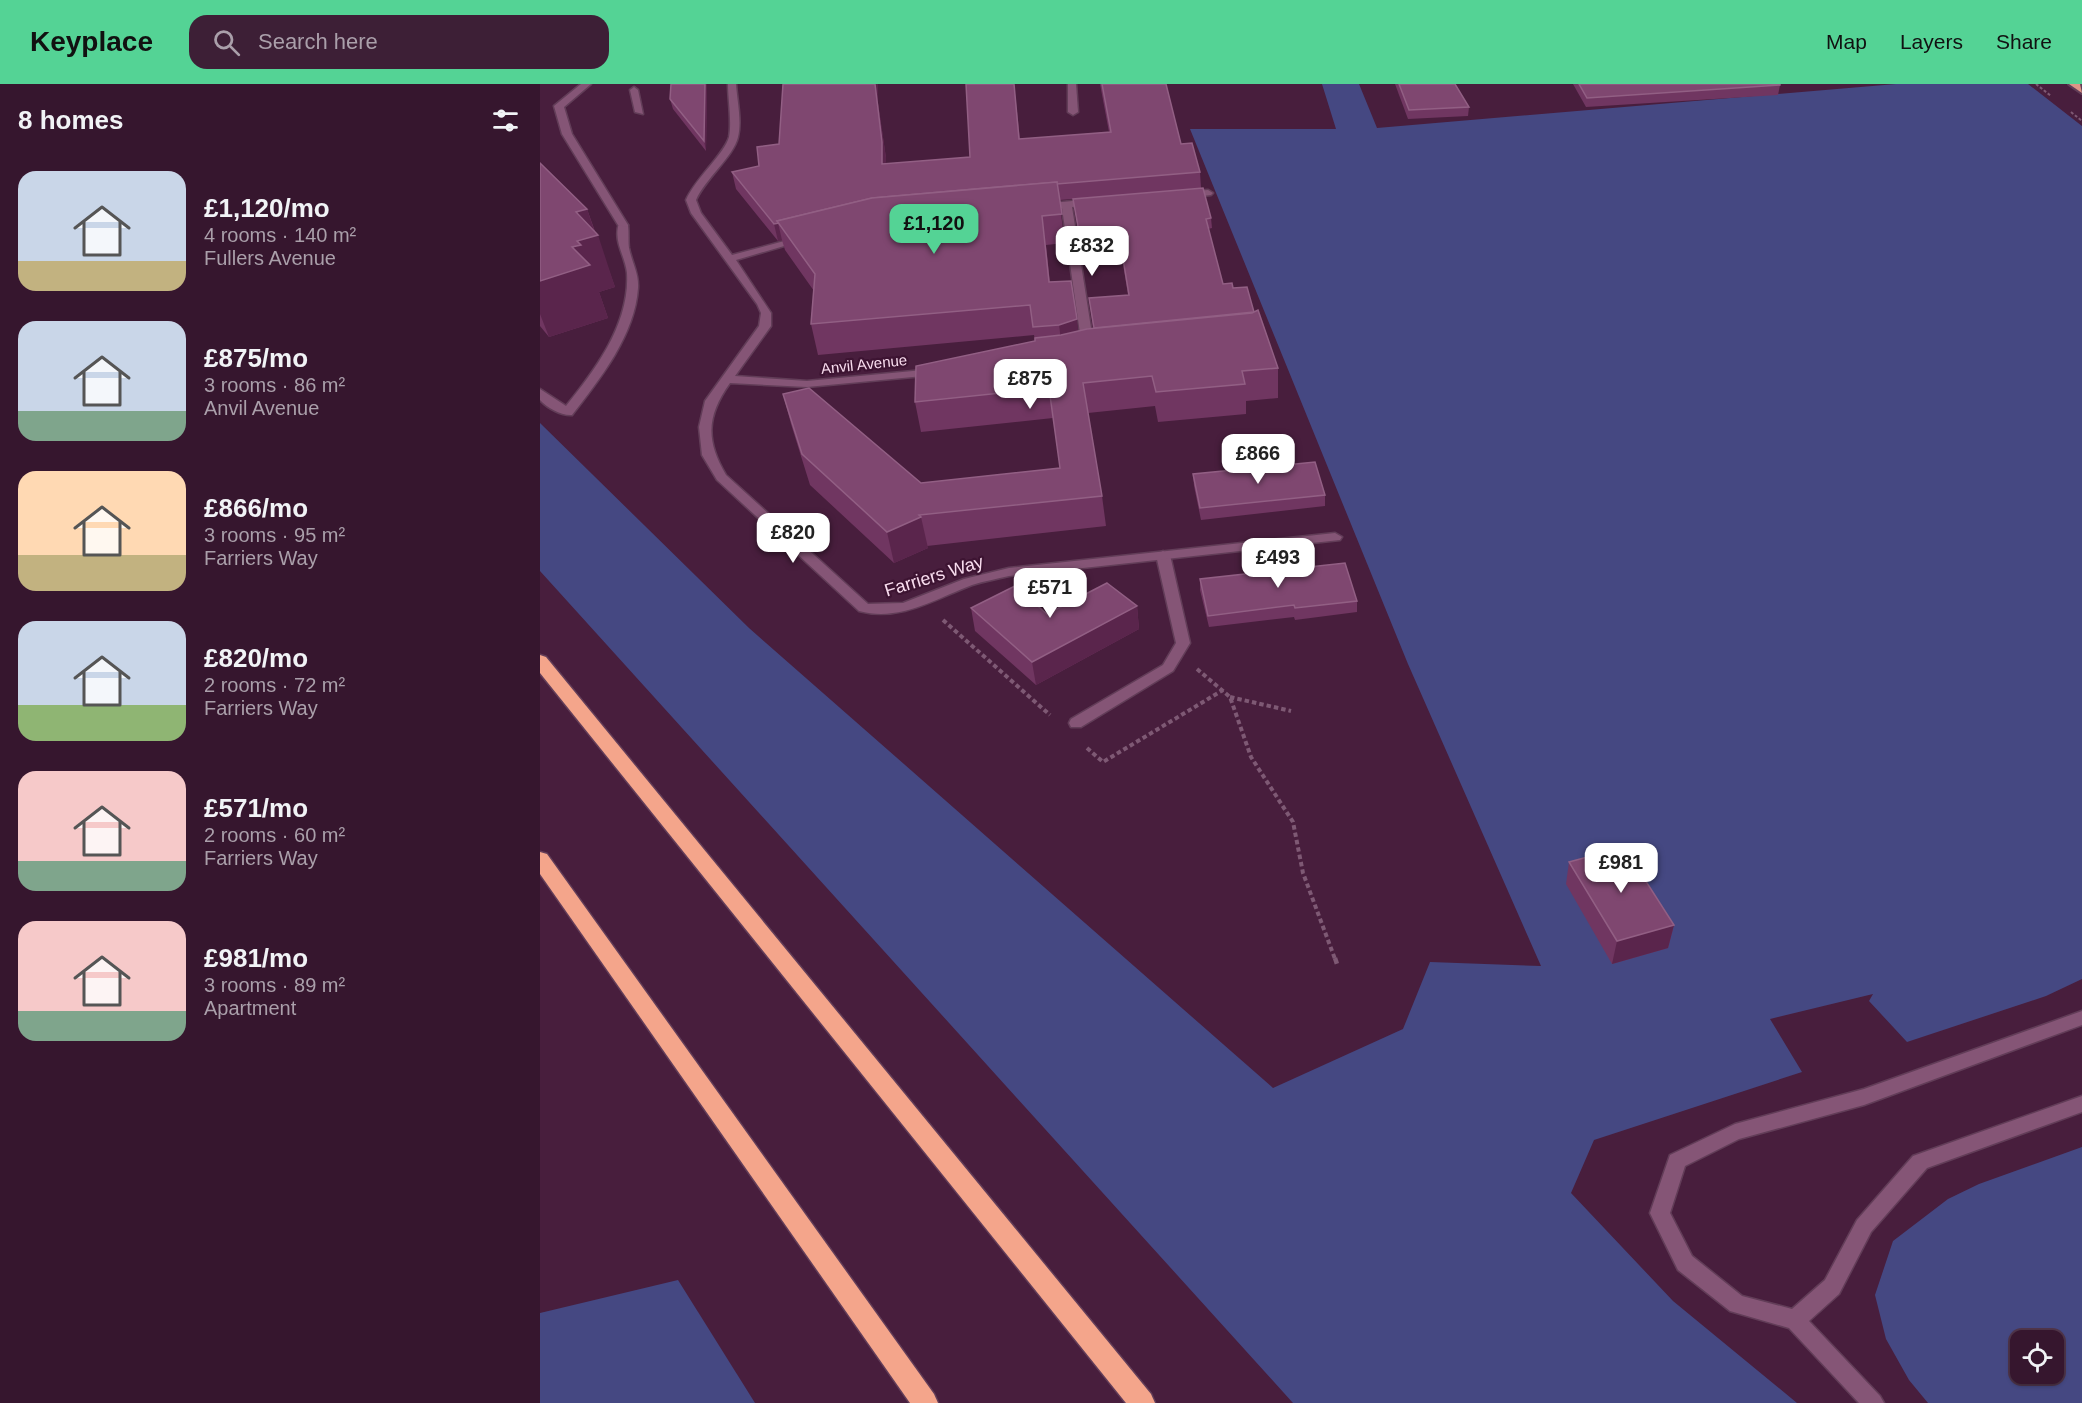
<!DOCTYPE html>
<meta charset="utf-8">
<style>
:root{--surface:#36162e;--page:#3d1f36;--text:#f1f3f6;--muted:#aa9faa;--line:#50354a;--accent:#54d395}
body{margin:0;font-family:Helvetica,sans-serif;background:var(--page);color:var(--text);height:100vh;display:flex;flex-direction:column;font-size:22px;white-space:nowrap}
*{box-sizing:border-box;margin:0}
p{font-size:20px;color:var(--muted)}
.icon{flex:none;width:33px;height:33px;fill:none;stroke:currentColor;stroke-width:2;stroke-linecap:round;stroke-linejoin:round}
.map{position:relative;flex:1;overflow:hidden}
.details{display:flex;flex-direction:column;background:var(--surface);width:540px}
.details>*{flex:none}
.buttons{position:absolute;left:1470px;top:1246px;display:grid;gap:12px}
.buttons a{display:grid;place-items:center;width:54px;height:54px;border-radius:12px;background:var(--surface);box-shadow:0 2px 4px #0004,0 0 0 2px var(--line);font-size:30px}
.price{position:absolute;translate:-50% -51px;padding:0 14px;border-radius:12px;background:#fff;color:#222;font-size:20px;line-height:39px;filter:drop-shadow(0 2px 3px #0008)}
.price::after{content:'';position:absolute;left:50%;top:36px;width:18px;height:14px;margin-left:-9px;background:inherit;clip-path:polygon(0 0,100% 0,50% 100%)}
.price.active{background:var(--accent);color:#111}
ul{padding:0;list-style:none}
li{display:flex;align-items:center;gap:18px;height:150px;padding:0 18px}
li span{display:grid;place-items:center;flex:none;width:168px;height:120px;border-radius:18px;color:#555}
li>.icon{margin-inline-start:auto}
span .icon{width:72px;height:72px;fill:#fffc;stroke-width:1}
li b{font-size:26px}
h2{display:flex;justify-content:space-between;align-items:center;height:72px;padding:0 18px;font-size:26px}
header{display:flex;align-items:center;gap:36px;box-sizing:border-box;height:84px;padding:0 30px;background:var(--accent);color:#111}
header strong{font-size:28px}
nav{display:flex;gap:33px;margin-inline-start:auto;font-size:21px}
.search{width:420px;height:54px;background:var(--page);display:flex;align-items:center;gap:15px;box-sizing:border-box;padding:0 21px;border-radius:18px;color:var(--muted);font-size:22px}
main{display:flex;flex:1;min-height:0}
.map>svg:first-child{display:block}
.green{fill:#454882;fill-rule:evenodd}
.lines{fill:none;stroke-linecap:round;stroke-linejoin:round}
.service-casing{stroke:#623d58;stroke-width:3}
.minor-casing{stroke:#623d58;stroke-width:3}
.trunk-casing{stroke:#623d58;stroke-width:4}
.motorway-casing{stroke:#623d58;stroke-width:3}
.path-far2{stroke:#7e5974;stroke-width:2;stroke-dasharray:3 2;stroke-linecap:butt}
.path-far1{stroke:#7e5974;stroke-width:4;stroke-dasharray:4.5 3;stroke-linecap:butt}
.path{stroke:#7e5974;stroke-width:4.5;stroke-dasharray:6 4;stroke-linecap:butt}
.service{fill:#855576;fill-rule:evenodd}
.minor{fill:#855576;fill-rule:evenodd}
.trunk{fill:#de9587;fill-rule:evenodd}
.motorway{fill:#f4a58b;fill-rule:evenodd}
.wall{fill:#703661;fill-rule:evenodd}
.shaded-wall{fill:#5a254c}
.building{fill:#7f4770;stroke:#925f84;stroke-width:1.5}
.labels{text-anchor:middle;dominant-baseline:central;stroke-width:4.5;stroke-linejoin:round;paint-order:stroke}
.far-street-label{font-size:15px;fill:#f8dcee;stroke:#3d1432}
.street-label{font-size:18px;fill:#f8dcee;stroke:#3d1432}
</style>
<header>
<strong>Keyplace</strong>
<div class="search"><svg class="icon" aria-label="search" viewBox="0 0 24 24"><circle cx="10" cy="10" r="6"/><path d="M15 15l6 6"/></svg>Search here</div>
<nav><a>Map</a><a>Layers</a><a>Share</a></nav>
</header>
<main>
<section class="details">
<h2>8 homes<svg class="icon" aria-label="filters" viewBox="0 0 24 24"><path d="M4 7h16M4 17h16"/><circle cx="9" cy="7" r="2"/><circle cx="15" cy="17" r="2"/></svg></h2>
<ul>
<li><span style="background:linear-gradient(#c9d6e8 75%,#c2b280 0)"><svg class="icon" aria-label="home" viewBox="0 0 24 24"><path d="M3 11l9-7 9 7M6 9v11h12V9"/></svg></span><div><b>£1,120/mo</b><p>4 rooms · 140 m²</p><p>Fullers Avenue</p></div></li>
<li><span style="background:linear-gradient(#c9d6e8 75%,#7fa58c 0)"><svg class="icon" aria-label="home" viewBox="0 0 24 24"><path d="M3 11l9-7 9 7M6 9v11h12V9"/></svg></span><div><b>£875/mo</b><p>3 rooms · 86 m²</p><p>Anvil Avenue</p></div></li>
<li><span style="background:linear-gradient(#ffd9b3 70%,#c2b280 0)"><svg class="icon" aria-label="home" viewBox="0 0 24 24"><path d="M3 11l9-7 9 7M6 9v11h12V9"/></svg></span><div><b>£866/mo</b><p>3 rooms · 95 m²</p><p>Farriers Way</p></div></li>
<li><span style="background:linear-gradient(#c9d6e8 70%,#8fb573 0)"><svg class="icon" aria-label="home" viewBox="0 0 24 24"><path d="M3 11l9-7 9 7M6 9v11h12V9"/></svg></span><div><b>£820/mo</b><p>2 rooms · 72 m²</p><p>Farriers Way</p></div></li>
<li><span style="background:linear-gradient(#f6c9c9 75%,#7fa58c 0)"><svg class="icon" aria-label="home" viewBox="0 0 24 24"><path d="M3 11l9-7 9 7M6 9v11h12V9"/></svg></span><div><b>£571/mo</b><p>2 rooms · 60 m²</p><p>Farriers Way</p></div></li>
<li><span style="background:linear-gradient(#f6c9c9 75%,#7fa58c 0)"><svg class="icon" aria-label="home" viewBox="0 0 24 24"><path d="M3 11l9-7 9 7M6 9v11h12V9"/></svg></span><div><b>£981/mo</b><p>3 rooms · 89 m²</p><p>Apartment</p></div></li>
</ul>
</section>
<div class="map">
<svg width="1542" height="1319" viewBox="0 0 1542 1319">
<rect width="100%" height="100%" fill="#481e3d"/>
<!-- green -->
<g class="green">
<polygon points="782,0 819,0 837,44 1356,0 1488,0 1542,42 1542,895 1506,912 1367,958 1329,917 1333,910 1230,935 1262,988 1054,1056 1031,1109 1133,1217 1257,1319 753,1319 0,487 0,339 209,544 733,1004 863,945 890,878 1001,882 868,580 650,45 796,45"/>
<path d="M1542,1063V1319H1388L1369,1296L1346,1255L1335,1211L1353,1157L1408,1115L1439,1100ZM1480,1257H1514V1290H1480Z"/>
<polygon points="138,1196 215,1319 0,1319 0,1229"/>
</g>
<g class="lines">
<!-- service casing -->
<g class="service-casing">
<g id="service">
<polygon points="94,3 98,6 103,30 95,28 90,6"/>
<path d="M79,139L88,141C89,149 88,157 89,164C92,179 99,189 98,204C95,251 60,295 32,331C22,332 7,324 0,316V305L26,322C56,285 90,239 87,189C85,171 73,158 79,139Z"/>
<polygon points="623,467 630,471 650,559 633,587 541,643 531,643 529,639 531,635 623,581 636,559 616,471"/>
<polygon points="1542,927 1542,941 1324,1021 1199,1055 1145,1082 1130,1129 1152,1172 1202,1212 1252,1225 1285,1196 1317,1136 1373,1072 1542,1012 1542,1028 1387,1084 1331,1148 1299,1210 1269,1237 1340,1312 1344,1319 1319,1319 1249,1244 1190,1227 1138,1186 1110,1129 1130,1071 1195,1040 1324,1005"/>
</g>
</g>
<!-- minor casing -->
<g class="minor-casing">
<g id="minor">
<polygon points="41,0 51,0 24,23 32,50 88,141 87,143 78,141 22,50 14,22"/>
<path d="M188,0H196C197,16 202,37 198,53C194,72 165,95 156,116L161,129L192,171L263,152L268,155L196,176L231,229V242L195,292L267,297L394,285L400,288L394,291L267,303L190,299C167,331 165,356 186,391L328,520L363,519L424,495L469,484L795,449L802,453L800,456L469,492C457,495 444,497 432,501C395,515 360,538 319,527L177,396L162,371L159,343L165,317L219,242L221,229L217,220L151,129L146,116C155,95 185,69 189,53C192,37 188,16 188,0Z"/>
<polygon points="528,0 536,0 538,28 533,31 528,28"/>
<polygon points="668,106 673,109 671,111 644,114 639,111 644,108"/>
<polygon points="554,115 558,116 558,120 532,123 554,263 548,266 542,263 522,124 500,126 495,123 500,120"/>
</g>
</g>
<!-- trunk casing -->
<g class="trunk-casing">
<polygon id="trunk" points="1529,0 1540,0 1542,9"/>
</g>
<!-- motorway casing -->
<g class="motorway-casing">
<g id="motorway">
<polygon points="0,571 6,573 611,1310 615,1319 586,1319 0,589"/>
<polygon points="0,768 7,770 394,1310 398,1319 370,1319 0,790"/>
</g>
</g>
<!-- path-far2 -->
<g class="path-far2">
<polyline points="1496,0 1511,12"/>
<polyline points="1531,28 1542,37"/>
</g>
<!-- path-far1 -->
<g class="path-far1">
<polyline points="403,536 510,631"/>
<polyline points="657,585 690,613 711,673 753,738 763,789 795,875"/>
<polyline points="690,613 751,627"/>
<polyline points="547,664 563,678 683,606"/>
</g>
<!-- path -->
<polyline class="path" points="795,874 797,880"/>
<!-- service -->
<use href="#service" class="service"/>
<!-- minor -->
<use href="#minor" class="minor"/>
<!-- trunk -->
<use href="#trunk" class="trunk"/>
<!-- motorway -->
<use href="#motorway" class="motorway"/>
</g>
<!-- wall -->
<g class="wall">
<polygon points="167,0 166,67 133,25 130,15"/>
<path d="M426,0H474L480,55L569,48L560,0H626L641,60L660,88L661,104L671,134L672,144L668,145L683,200L693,204L714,228L738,284V314L706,317V330L618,338L615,322L548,329L562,412L566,442L387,462L388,464L354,479L270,401L251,340L243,310L381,399L520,384L513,334L381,348L375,318L495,257L494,251L278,271L271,240L274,207L245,166L242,156L238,157L196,105L192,88L219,82L239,60L338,19L346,74L345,80L430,73ZM533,115L540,158L579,155L588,211L549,214L553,244L538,247L510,198L506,161L525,159L519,116Z"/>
<polygon points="855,0 915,0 929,23 928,32 868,35"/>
<polygon points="1033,0 1240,0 1240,1 1238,11 1046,23"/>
<polygon points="0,79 47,125 75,203 59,208 68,234 9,253 0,242"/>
<polygon points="653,390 785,411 785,422 661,436 654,402"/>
<polygon points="660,495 817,517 817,528 755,536 754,533 669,543 660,506"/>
<polygon points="597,522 599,545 496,601 435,547 431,524 507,530"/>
<polygon points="1029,778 1134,841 1128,864 1072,880 1026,800"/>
</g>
<!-- shaded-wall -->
<g class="shaded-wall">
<polygon points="165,0 167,0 166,67 164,57"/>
<polygon points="335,0 338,0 338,19 346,74 345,97 342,80"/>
<polygon points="47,125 56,152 58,151 75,203 59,208 68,234 9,253 0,230 0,197 37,157 36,128"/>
<polygon points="238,139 242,156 238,157 234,140"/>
<polygon points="537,235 540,265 523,271 519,241"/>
<polygon points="381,433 388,464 354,479 347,448"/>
<polygon points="597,522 599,545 496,601 492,578"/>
<polygon points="1134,841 1128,864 1072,880 1077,857"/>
</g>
<!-- building -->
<g class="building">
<polygon points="131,0 165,0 164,57 130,15"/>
<polygon points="243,0 335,0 342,58 342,80 430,73 426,0 474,0 479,55 571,48 562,0 626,0 641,60 652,59 660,88 517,100 517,98 332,114 237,137 239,139 234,140 192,88 219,82 217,63 239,60"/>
<polygon points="859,0 915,0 929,23 869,26"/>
<polygon points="1039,0 1240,0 1240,1 1047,14"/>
<polygon points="0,79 47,125 36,128 58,151 37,157 41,161 32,163 50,181 0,197"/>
<polygon points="517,98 522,130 502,132 509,198 531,197 537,235 519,241 493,243 490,221 271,240 275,190 237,137 332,114"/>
<polygon points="663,104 671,134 666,135 683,200 692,199 693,204 707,203 714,228 554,244 549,214 589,211 578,144 539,148 533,115"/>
<polygon points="718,226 738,284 702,287 705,300 616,308 612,292 543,299 562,412 379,431 381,433 347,448 262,370 243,310 269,304 381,399 520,384 509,304 375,318 376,282 495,257 495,254 521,251 547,245 712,229"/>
<polygon points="775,378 785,411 660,424 653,390"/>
<polygon points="805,479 817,517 755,524 754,521 668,532 660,495"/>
<polygon points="567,499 597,522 492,578 431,524 475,502 507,530"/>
<polygon points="1084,763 1134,841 1077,857 1029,778"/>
</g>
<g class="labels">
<!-- far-street labels -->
<g class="far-street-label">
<text transform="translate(324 280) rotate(-6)">Anvil Avenue</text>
</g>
<!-- street labels -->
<g class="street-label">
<text transform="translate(394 492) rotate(-17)">Farriers Way</text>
</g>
</g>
</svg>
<div class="buttons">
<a><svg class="icon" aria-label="locate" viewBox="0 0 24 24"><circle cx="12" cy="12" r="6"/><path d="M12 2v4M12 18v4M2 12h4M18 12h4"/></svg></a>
</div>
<b class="price active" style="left:394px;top:171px">£1,120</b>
<b class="price" style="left:552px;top:193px">£832</b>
<b class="price" style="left:490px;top:326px">£875</b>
<b class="price" style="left:718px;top:401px">£866</b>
<b class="price" style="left:253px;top:480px">£820</b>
<b class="price" style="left:738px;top:505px">£493</b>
<b class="price" style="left:510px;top:535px">£571</b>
<b class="price" style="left:1081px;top:810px">£981</b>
</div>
</main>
